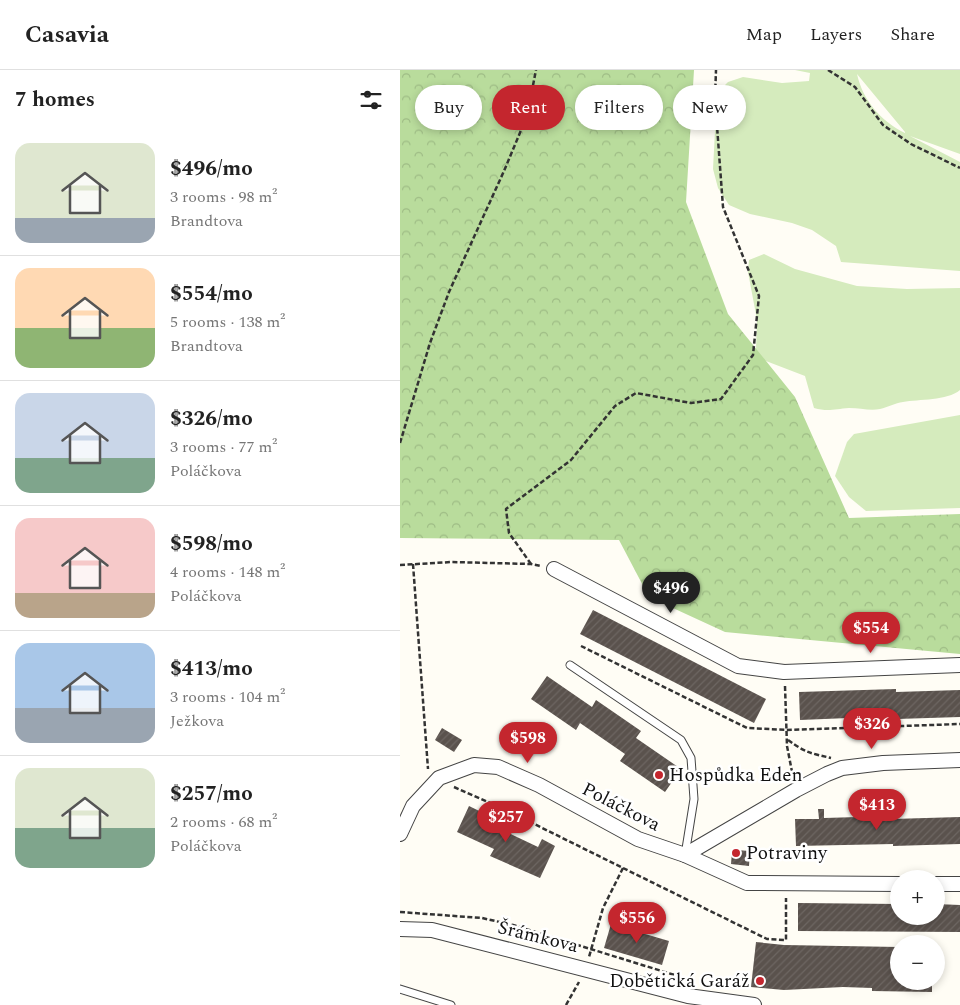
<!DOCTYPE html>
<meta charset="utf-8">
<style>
:root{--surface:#fff;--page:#f2f2f2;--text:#222;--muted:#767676;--line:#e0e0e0;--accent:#c4262e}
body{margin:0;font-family:Spectral,serif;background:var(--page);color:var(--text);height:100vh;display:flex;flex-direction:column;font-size:19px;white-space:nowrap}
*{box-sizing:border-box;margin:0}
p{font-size:16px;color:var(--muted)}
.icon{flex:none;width:28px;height:28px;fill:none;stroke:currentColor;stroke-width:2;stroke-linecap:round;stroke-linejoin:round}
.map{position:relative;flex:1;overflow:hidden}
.side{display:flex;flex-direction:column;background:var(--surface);width:400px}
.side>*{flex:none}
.top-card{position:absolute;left:15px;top:15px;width:470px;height:45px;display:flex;gap:10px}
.controls{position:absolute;left:490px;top:800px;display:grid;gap:10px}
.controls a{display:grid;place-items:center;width:55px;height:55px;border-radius:50%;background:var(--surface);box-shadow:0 2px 8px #0003;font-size:25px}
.price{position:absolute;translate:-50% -42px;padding:0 11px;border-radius:18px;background:var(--accent);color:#fff;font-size:16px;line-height:32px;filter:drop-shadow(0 1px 2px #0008)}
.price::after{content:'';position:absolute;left:50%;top:30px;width:15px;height:11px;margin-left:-8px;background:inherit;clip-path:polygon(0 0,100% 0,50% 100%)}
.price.selected{background:#222;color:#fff}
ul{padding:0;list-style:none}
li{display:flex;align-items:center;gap:15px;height:125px;padding:0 15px}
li+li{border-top:1px solid var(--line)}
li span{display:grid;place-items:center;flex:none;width:140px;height:100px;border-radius:15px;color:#555}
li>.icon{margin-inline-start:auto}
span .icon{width:60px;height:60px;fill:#fffc;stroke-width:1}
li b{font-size:21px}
h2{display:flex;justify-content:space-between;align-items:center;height:60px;padding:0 15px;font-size:21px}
.tag{padding:0 18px;border-radius:22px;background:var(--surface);box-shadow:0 2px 8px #0003;font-size:18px;line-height:45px}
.tag.selected{background:var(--accent);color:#fff}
header{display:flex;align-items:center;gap:30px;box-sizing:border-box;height:70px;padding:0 25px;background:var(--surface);border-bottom:1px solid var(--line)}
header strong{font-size:24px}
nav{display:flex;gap:28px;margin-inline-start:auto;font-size:18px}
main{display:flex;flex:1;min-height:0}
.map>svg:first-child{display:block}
.green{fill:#d5ebbd;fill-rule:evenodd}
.forest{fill:url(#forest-crowns)}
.building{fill:url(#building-hatch)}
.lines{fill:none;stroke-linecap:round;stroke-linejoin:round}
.lane-casing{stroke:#444;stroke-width:9}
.street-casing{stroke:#444;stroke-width:16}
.path{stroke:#333;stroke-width:2.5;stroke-dasharray:5 2.5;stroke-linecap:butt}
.lane{stroke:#fff;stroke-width:7}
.street{stroke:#fff;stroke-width:14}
.poi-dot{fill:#c4262e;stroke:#fff;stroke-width:2}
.labels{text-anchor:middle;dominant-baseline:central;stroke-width:5;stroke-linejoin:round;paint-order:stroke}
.poi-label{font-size:19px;fill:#111;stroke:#fff;text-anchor:start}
.street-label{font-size:19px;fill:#111;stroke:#fff}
</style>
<header>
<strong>Casavia</strong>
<nav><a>Map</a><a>Layers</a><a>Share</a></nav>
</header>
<main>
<section class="side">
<h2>7 homes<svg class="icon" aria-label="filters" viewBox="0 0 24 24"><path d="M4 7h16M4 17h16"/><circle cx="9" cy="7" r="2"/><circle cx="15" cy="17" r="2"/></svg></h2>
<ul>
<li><span style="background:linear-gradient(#dfe7d0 75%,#9aa5b1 0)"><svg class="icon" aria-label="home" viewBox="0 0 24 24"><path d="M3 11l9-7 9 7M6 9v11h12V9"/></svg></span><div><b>$496/mo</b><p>3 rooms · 98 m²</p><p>Brandtova</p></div></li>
<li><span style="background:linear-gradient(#ffd9b3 60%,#8fb573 0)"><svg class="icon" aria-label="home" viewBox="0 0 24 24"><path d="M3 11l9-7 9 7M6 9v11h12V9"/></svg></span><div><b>$554/mo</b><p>5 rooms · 138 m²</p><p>Brandtova</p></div></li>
<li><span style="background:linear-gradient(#c9d6e8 65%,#7fa58c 0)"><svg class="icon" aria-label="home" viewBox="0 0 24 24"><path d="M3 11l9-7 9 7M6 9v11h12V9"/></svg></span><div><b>$326/mo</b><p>3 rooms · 77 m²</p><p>Poláčkova</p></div></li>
<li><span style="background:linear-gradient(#f6c9c9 75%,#b9a48a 0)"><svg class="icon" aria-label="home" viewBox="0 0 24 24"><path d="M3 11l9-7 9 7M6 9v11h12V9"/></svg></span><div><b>$598/mo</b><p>4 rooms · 148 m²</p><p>Poláčkova</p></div></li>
<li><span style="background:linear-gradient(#a9c7e8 65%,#9aa5b1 0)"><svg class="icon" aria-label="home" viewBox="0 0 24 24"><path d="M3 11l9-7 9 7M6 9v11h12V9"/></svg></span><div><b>$413/mo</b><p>3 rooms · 104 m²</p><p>Ježkova</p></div></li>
<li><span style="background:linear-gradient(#dfe7d0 60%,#7fa58c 0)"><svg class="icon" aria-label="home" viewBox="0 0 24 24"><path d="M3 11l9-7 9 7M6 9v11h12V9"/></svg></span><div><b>$257/mo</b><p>2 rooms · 68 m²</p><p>Poláčkova</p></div></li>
</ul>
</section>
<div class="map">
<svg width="560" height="935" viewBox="0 0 560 935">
<defs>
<pattern id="forest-crowns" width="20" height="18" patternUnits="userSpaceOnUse" patternTransform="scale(1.25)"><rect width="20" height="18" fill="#b9dc9c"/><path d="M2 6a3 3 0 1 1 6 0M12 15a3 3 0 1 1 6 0" fill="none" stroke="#9ebc85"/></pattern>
<pattern id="building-hatch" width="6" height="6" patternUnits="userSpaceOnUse" patternTransform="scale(1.25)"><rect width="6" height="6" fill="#5a524d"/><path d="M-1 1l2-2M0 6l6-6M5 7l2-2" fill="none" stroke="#6d6662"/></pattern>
</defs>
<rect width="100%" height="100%" fill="#fffdf5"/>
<!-- green -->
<g class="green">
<path d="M395,0H560V84L510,66L560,92V201L441,192L436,176L412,160L392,153L350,144L329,135L318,118L313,99L317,23L328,12L343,7L382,13L409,11L410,3ZM457,4L505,62V63C481,51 463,31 457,4Z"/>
<path d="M364,184L395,199L457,216L507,219L560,218V320C547,331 519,329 503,332C495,333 488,337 480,339C470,341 460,338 449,338C435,339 428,342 414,338L405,306L361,289L356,279L357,250L348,202L349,190Z"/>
<polygon points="560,345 560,438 466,441 449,427 435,406 447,372 454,364"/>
</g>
<!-- forest -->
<polygon class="forest" points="0,0 294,0 286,132 328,244 395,327 449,448 560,444 560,584 325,562 249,527 219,470 0,468"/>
<!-- building -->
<g class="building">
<polygon points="193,540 366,629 354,653 180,564"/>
<polygon points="147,606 192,637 196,630 241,661 236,668 281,699 265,722 220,691 225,684 180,653 176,660 131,629"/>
<polygon points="496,619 496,622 560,620 560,647 497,649 497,646 400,650 399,622"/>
<polygon points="42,658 62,670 54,682 35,670"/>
<polygon points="69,736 106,754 102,760 138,777 142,769 155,776 140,808 90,786 94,779 57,762"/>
<polygon points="418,739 424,739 424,748 492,746 492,749 560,747 560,774 493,776 493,774 396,776 395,749 419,749"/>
<polygon points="336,780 350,781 349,796 331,794 332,782"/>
<polygon points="398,833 499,834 499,846 536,846 536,834 560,835 560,862 398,861"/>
<polygon points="211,854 269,871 262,895 204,878"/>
<polygon points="356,872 384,875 499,877 499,911 532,911 532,922 472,921 472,918 443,917 384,920 351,917"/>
</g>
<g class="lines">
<!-- lane casing -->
<g class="lane-casing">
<g id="lane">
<polyline points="170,595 281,670 291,688 294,729 285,785"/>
<polyline points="0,919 51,935"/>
</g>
</g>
<!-- street casing -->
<g class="street-casing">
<g id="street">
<polyline points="154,499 338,596 384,602 560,595"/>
<polyline points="0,764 13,736 39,708 74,695 98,697 139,715 238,769 285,785 347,813 499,814"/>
<polyline points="285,785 396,720 427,704 442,698 483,693 560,690"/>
<polyline points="536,814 560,814"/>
<polyline points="0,859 32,860 288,926 354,935"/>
</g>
</g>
<!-- path -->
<g class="path">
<polyline points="428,0 455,17 483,55 511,74 560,98"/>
<polyline points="0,373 30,273 49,222 104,101 127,46 136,0"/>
<polyline points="13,494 28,699"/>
<polyline points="131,494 109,463 106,439 171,390 215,336 236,323 291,333 321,329 353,285 359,226 323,137 315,29 316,0"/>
<polyline points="0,495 52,492 131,494 141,496"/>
<polyline points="181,576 347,658 387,660 560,654"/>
<polyline points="385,616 387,676 393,707"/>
<path d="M388,670C406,683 410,683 431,688"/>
<polyline points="54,717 108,741 223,798 203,838 189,887"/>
<polyline points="223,798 367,869 386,870 386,828"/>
<polyline points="0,842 82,848 113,855 294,911"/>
<polyline points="166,935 179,912"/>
</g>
<!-- lane -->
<use href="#lane" class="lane"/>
<!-- street -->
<use href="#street" class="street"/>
</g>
<!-- markers -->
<g class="poi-dot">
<circle cx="259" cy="705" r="5"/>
<circle cx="336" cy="783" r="5"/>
<circle cx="360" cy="911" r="5"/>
</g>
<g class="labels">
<!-- poi labels -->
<g class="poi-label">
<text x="269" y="705">Hospůdka Eden</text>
<text x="346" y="783">Potraviny</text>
<text x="350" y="911" text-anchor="end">Dobětická Garáž</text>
</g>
<!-- street labels -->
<g class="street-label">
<text transform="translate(221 737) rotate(27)">Poláčkova</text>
<text transform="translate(138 867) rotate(14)">Šrámkova</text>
</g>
</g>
</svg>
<div class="controls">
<a>+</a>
<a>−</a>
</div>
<b class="price selected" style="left:271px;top:544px">$496</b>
<b class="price" style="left:471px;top:584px">$554</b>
<b class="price" style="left:472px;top:680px">$326</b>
<b class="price" style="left:128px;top:694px">$598</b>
<b class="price" style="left:477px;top:761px">$413</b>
<b class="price" style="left:106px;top:773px">$257</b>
<b class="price" style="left:237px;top:874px">$556</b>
<div class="top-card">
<a class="tag">Buy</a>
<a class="tag selected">Rent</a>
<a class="tag">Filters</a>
<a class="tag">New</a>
</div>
</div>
</main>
